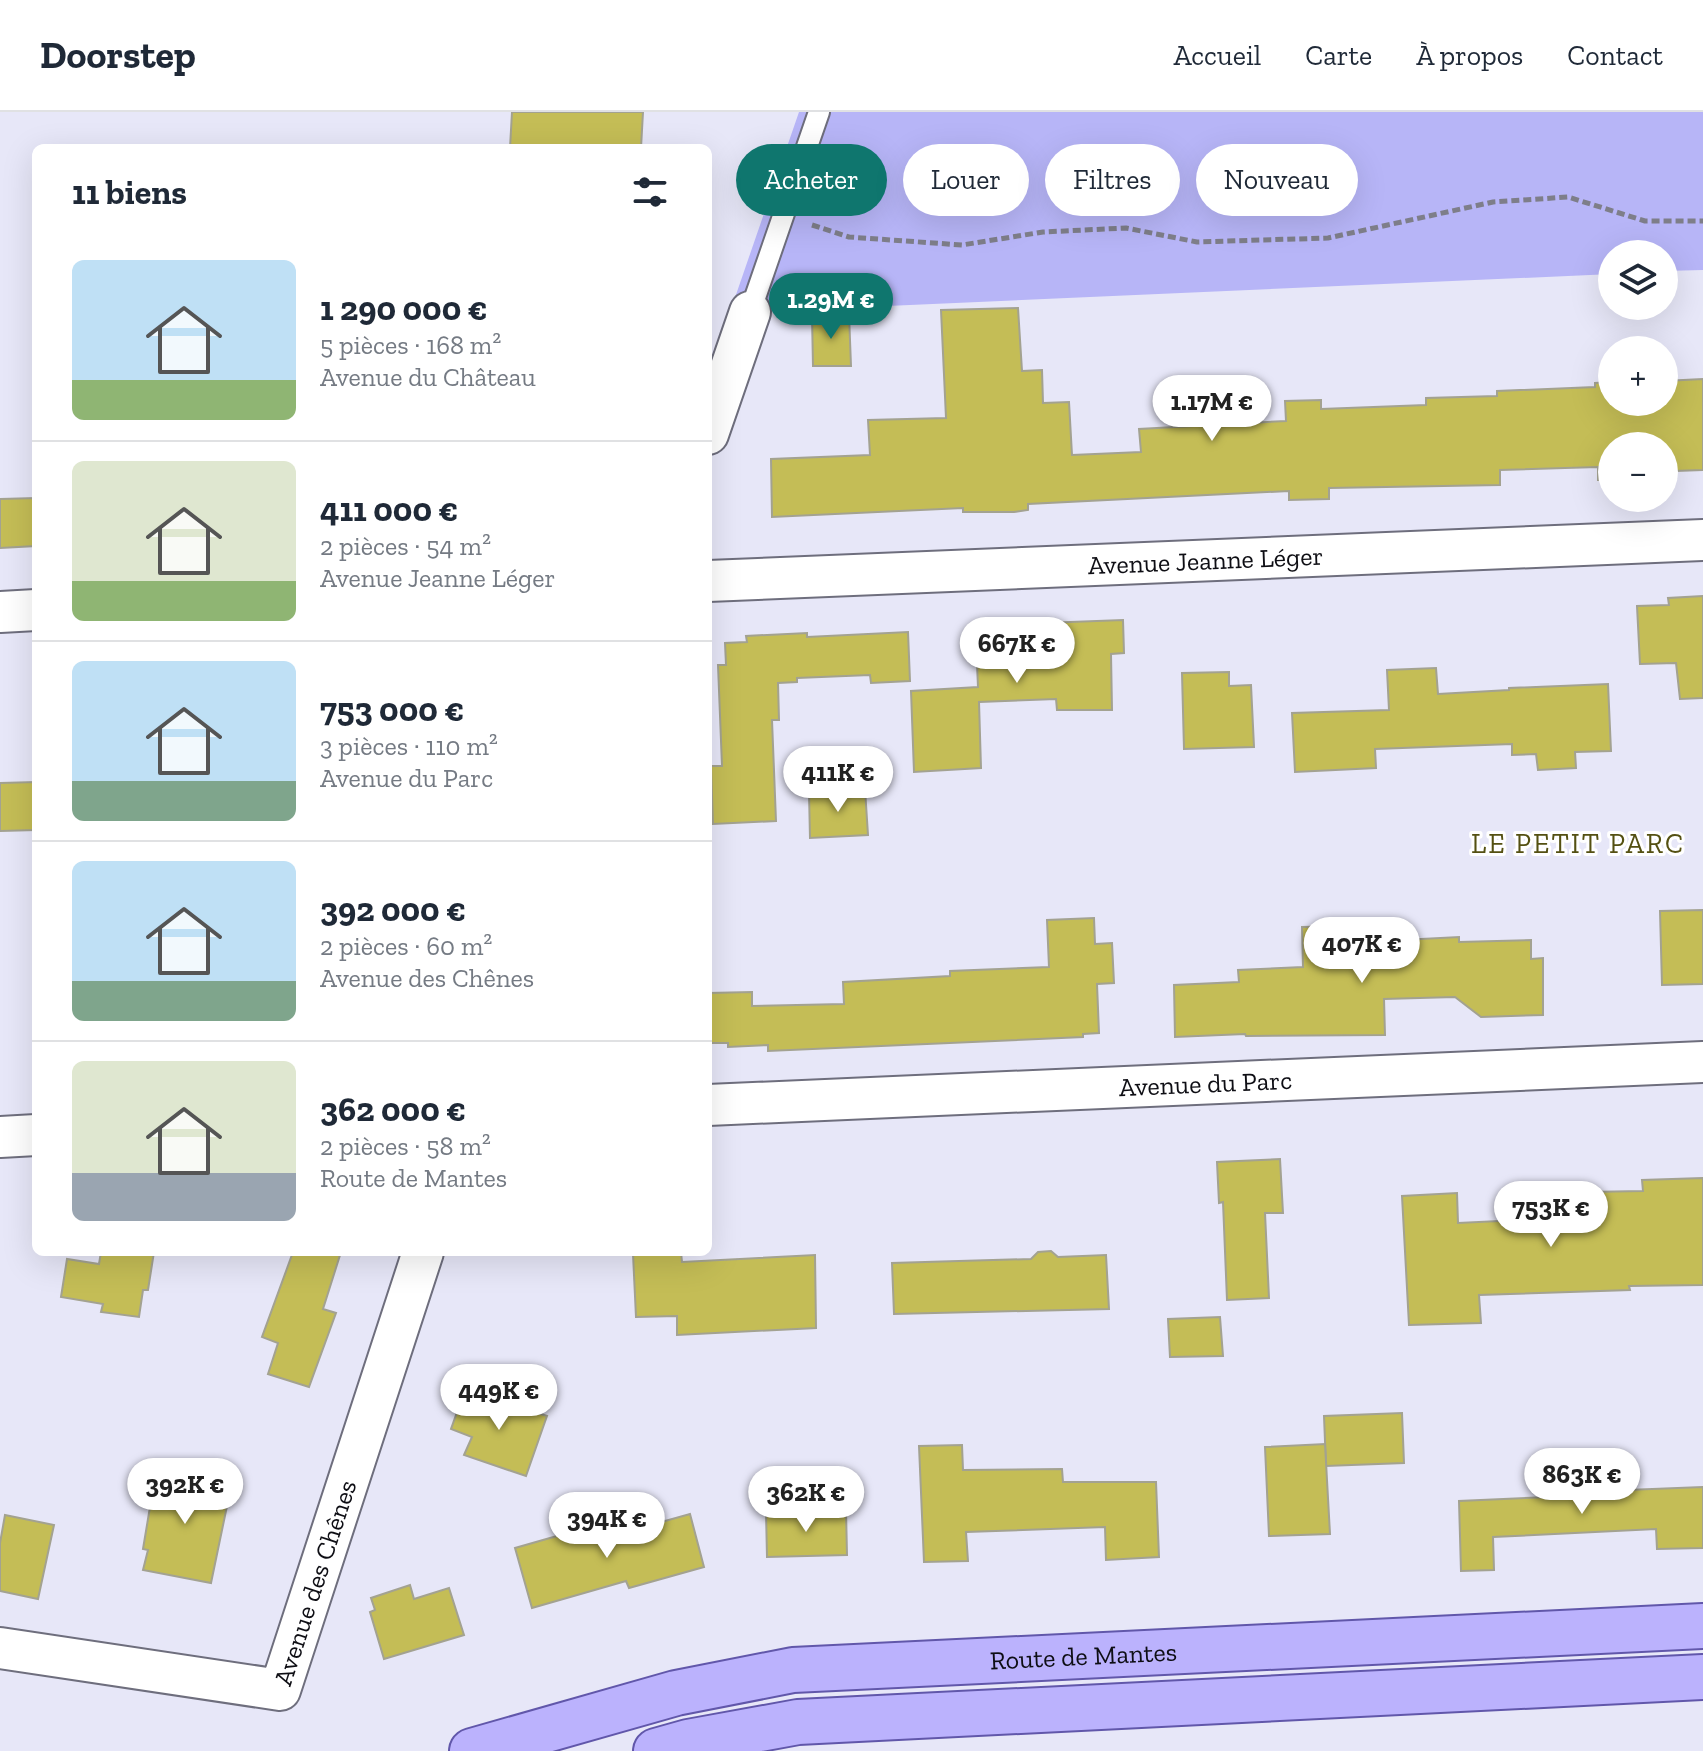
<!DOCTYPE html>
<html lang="fr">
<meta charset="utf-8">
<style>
:root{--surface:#fff;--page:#f6f6f7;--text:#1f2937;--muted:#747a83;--line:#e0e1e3;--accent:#0f766e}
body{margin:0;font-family:"Zilla Slab",serif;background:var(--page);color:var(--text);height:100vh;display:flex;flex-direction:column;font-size:30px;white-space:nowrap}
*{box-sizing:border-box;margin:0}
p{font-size:26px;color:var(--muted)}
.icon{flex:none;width:44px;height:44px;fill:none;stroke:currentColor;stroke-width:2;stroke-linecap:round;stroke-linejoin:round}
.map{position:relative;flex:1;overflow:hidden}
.side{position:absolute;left:32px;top:32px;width:680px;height:1112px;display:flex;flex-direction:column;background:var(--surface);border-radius:12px;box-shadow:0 8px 32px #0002}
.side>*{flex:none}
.top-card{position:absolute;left:736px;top:32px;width:760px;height:72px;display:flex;gap:16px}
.controls{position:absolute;left:1598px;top:128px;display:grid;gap:16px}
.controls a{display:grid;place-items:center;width:80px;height:80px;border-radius:50%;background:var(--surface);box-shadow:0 8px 32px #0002;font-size:40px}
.price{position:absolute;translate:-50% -68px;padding:0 18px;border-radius:28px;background:#fff;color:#222;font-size:26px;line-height:52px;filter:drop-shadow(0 2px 4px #0008)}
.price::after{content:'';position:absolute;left:50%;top:48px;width:24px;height:18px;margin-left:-12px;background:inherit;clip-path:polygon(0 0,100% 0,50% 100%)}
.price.selected{background:var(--accent);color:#fff}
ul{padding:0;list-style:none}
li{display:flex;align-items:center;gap:24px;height:200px;padding:0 40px}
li+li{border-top:2px solid var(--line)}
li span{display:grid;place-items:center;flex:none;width:224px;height:160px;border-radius:12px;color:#555}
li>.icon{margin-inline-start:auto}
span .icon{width:96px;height:96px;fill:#fffc;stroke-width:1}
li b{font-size:34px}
h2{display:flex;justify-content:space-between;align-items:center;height:96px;padding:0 40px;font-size:34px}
.tag{padding:0 28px;border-radius:36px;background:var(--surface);box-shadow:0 8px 32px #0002;font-size:28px;line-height:72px}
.tag.selected{background:var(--accent);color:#fff}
header{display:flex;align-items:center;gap:48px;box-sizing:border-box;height:112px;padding:0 40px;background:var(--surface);border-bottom:2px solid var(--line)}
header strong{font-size:38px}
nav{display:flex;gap:44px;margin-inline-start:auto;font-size:28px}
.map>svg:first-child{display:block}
.green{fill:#b7b5f7}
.building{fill:#c4bd56;stroke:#a3a291;stroke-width:2}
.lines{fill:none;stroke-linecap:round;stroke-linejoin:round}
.lane-casing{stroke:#6e6e7d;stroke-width:24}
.street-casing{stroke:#6e6e7d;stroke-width:44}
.primary-casing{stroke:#6157aa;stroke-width:48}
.path{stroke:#7e7e89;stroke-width:5;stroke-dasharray:8 4;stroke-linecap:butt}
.lane{stroke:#fff;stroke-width:20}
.street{stroke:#fff;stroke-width:40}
.primary{stroke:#bbb2fd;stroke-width:44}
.labels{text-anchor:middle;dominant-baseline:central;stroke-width:6;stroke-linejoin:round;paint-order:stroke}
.street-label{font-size:26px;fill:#0e0e14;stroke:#fff}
.neighbourhood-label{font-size:28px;letter-spacing:2px;fill:#545012;stroke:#fff}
</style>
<header>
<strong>Doorstep</strong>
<nav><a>Accueil</a><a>Carte</a><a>À propos</a><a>Contact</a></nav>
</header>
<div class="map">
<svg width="1703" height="1639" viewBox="0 0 1703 1639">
<rect width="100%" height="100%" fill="#e7e7f8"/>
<!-- green -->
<polygon class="green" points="799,0 1703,0 1703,158 1664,159 1664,142 1612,142 1612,162 750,200 729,203"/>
<!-- building -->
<g class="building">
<polygon points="512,0 643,0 641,36 510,36"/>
<polygon points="1018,196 1022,259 1042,258 1043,291 1069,290 1072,343 1141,340 1139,317 1286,309 1285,289 1321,288 1321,297 1426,293 1426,286 1497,284 1497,279 1595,275 1595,271 1612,270 1612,290 1664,290 1664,269 1703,267 1703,358 1675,359 1676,366 1664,366 1664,334 1612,334 1612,368 1598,368 1598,355 1500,358 1500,373 1329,376 1329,387 1289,388 1289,379 1028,392 1028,398 1014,400 963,400 963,396 772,405 771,347 870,343 868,308 946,306 941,198"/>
<polygon points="849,202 851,254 813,254 812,204"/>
<polygon points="36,386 36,434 0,436 0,387"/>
<polygon points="1703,484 1703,586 1680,587 1676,551 1640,552 1637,494 1669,493 1668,486"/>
<polygon points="1123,508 1124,541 1111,542 1112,598 1057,598 1056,587 979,590 981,656 914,660 911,579 978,575 977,552 987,551 986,513"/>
<polygon points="908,520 910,569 871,571 870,563 797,566 797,570 778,571 779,608 772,608 776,709 713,712 711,654 722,654 718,553 726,553 725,531 747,530 746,524 807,521 807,525"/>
<polygon points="1436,556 1438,582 1509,578 1509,576 1608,572 1611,639 1575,640 1576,656 1538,658 1536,642 1512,643 1512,632 1375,637 1376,656 1295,660 1292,601 1389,598 1387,558"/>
<polygon points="1229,560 1229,574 1251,573 1254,635 1184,637 1182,561"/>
<polygon points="36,670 36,718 0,719 0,671"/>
<polygon points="865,677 868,723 810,726 809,680"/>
<polygon points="1703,798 1703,872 1662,873 1660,799"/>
<polygon points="1094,806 1095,832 1112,831 1114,871 1097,872 1099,921 1083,922 1083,925 768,939 768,933 728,935 728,931 708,931 708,881 752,880 752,894 844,892 843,870 950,864 950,859 1049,855 1047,808"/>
<polygon points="1382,813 1382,829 1459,825 1459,830 1531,828 1531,847 1543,846 1543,903 1481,905 1455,885 1384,887 1385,923 1246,924 1245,922 1175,925 1174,873 1239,870 1238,858 1303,855 1302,815"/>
<polygon points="1280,1047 1283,1101 1265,1101 1269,1186 1227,1188 1223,1090 1219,1091 1217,1050"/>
<polygon points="1703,1066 1703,1173 1629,1174 1630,1178 1479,1183 1481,1211 1409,1213 1402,1084 1457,1081 1458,1111 1563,1106 1563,1091 1588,1090 1587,1080 1643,1079 1642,1068"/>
<polygon points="1051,1139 1058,1145 1106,1143 1109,1197 894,1202 892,1151 1031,1147 1038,1140"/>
<polygon points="101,1140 154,1140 148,1178 143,1178 139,1205 101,1200 103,1192 61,1185 67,1147 99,1152"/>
<polygon points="293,1140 341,1140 323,1197 336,1201 309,1275 268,1262 278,1231 262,1225"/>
<polygon points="681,1140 682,1150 815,1143 816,1216 677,1223 677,1204 636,1205 633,1142"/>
<polygon points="1220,1205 1223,1244 1170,1245 1168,1207"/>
<polygon points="465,1278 547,1304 526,1364 464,1343 472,1325 451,1317"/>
<polygon points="1402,1301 1404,1351 1326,1354 1324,1304"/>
<polygon points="1325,1332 1330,1422 1269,1424 1265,1335"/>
<polygon points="962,1333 963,1358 1062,1357 1063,1370 1156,1370 1159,1445 1106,1448 1105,1415 966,1420 968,1449 924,1450 919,1334"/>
<polygon points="156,1359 232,1370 211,1471 143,1458 148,1438 143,1437"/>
<polygon points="1627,1364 1627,1378 1703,1375 1703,1436 1657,1437 1656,1417 1493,1425 1494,1458 1461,1459 1459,1389 1549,1385 1548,1368"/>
<polygon points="846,1398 847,1443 767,1445 766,1400"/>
<polygon points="690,1402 704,1455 629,1476 626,1469 532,1496 515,1436 592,1414 597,1428"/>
<polygon points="5,1403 54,1413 38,1487 0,1479 0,1431"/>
<polygon points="410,1473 414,1487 449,1476 464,1523 384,1547 370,1500 375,1498 371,1486"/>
</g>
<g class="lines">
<!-- lane casing -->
<g class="lane-casing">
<polyline id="lane" points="750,200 819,0"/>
</g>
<!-- street casing -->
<g class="street-casing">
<g id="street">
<polyline points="708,322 750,200"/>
<path id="s1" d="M708,469L1703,428"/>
<polyline points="0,500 36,498"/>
<path id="s2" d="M708,993L1703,950"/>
<polyline points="0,1025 36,1023"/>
<path id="s3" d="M0,1536L280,1578L423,1140"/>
</g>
</g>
<!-- primary casing -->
<g class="primary-casing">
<g id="primary">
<path id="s4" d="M472,1639L676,1581L793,1558L1703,1514"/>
<polyline points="656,1639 688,1630 798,1610 1703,1565"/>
</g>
</g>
<!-- path -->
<polyline class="path" points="812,113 849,125 962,133 1043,120 1126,116 1197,130 1328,126 1493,90 1568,85 1645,109 1703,109"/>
<!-- lane -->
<use href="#lane" class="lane"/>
<!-- street -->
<use href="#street" class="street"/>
<!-- primary -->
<use href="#primary" class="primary"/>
</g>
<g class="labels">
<!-- street labels -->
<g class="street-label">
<text stroke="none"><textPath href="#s1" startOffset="498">Avenue Jeanne Léger</textPath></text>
<text stroke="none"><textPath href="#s2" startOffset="498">Avenue du Parc</textPath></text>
<text stroke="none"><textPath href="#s3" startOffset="396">Avenue des Chênes</textPath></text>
<text stroke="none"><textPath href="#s4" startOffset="622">Route de Mantes</textPath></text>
</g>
<!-- neighbourhood labels -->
<g class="neighbourhood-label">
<text x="1578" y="731">LE PETIT PARC</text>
</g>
</g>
</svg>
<div class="controls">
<a><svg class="icon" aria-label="layers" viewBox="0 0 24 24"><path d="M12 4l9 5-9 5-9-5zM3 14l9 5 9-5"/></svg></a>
<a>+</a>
<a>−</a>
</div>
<b class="price selected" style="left:831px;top:229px">1.29M €</b>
<b class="price" style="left:1212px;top:331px">1.17M €</b>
<b class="price" style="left:1017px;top:573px">667K €</b>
<b class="price" style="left:838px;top:702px">411K €</b>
<b class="price" style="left:1362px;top:873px">407K €</b>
<b class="price" style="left:1551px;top:1137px">753K €</b>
<b class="price" style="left:499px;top:1320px">449K €</b>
<b class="price" style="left:1582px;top:1404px">863K €</b>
<b class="price" style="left:185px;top:1414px">392K €</b>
<b class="price" style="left:806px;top:1422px">362K €</b>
<b class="price" style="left:607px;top:1448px">394K €</b>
<div class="top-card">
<a class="tag selected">Acheter</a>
<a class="tag">Louer</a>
<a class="tag">Filtres</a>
<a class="tag">Nouveau</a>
</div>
<section class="side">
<h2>11 biens<svg class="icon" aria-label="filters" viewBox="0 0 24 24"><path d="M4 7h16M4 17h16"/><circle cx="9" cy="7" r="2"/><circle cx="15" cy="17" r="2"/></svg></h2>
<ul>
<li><span style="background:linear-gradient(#bfe0f5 75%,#8fb573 0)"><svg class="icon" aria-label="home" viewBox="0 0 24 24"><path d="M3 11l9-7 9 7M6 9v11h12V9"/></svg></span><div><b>1 290 000 €</b><p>5 pièces · 168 m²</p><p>Avenue du Château</p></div></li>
<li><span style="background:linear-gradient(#dfe7d0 75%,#8fb573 0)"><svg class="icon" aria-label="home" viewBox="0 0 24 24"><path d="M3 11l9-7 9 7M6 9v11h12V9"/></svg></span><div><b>411 000 €</b><p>2 pièces · 54 m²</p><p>Avenue Jeanne Léger</p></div></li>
<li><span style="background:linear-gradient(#bfe0f5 75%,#7fa58c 0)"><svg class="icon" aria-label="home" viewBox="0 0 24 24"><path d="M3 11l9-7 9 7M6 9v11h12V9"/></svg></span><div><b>753 000 €</b><p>3 pièces · 110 m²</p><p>Avenue du Parc</p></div></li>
<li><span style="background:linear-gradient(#bfe0f5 75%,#7fa58c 0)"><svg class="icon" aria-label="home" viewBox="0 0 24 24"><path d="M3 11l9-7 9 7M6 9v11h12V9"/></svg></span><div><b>392 000 €</b><p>2 pièces · 60 m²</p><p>Avenue des Chênes</p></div></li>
<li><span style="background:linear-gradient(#dfe7d0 70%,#9aa5b1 0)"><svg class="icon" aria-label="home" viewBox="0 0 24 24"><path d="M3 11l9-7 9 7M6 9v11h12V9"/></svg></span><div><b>362 000 €</b><p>2 pièces · 58 m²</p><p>Route de Mantes</p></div></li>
</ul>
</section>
</div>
